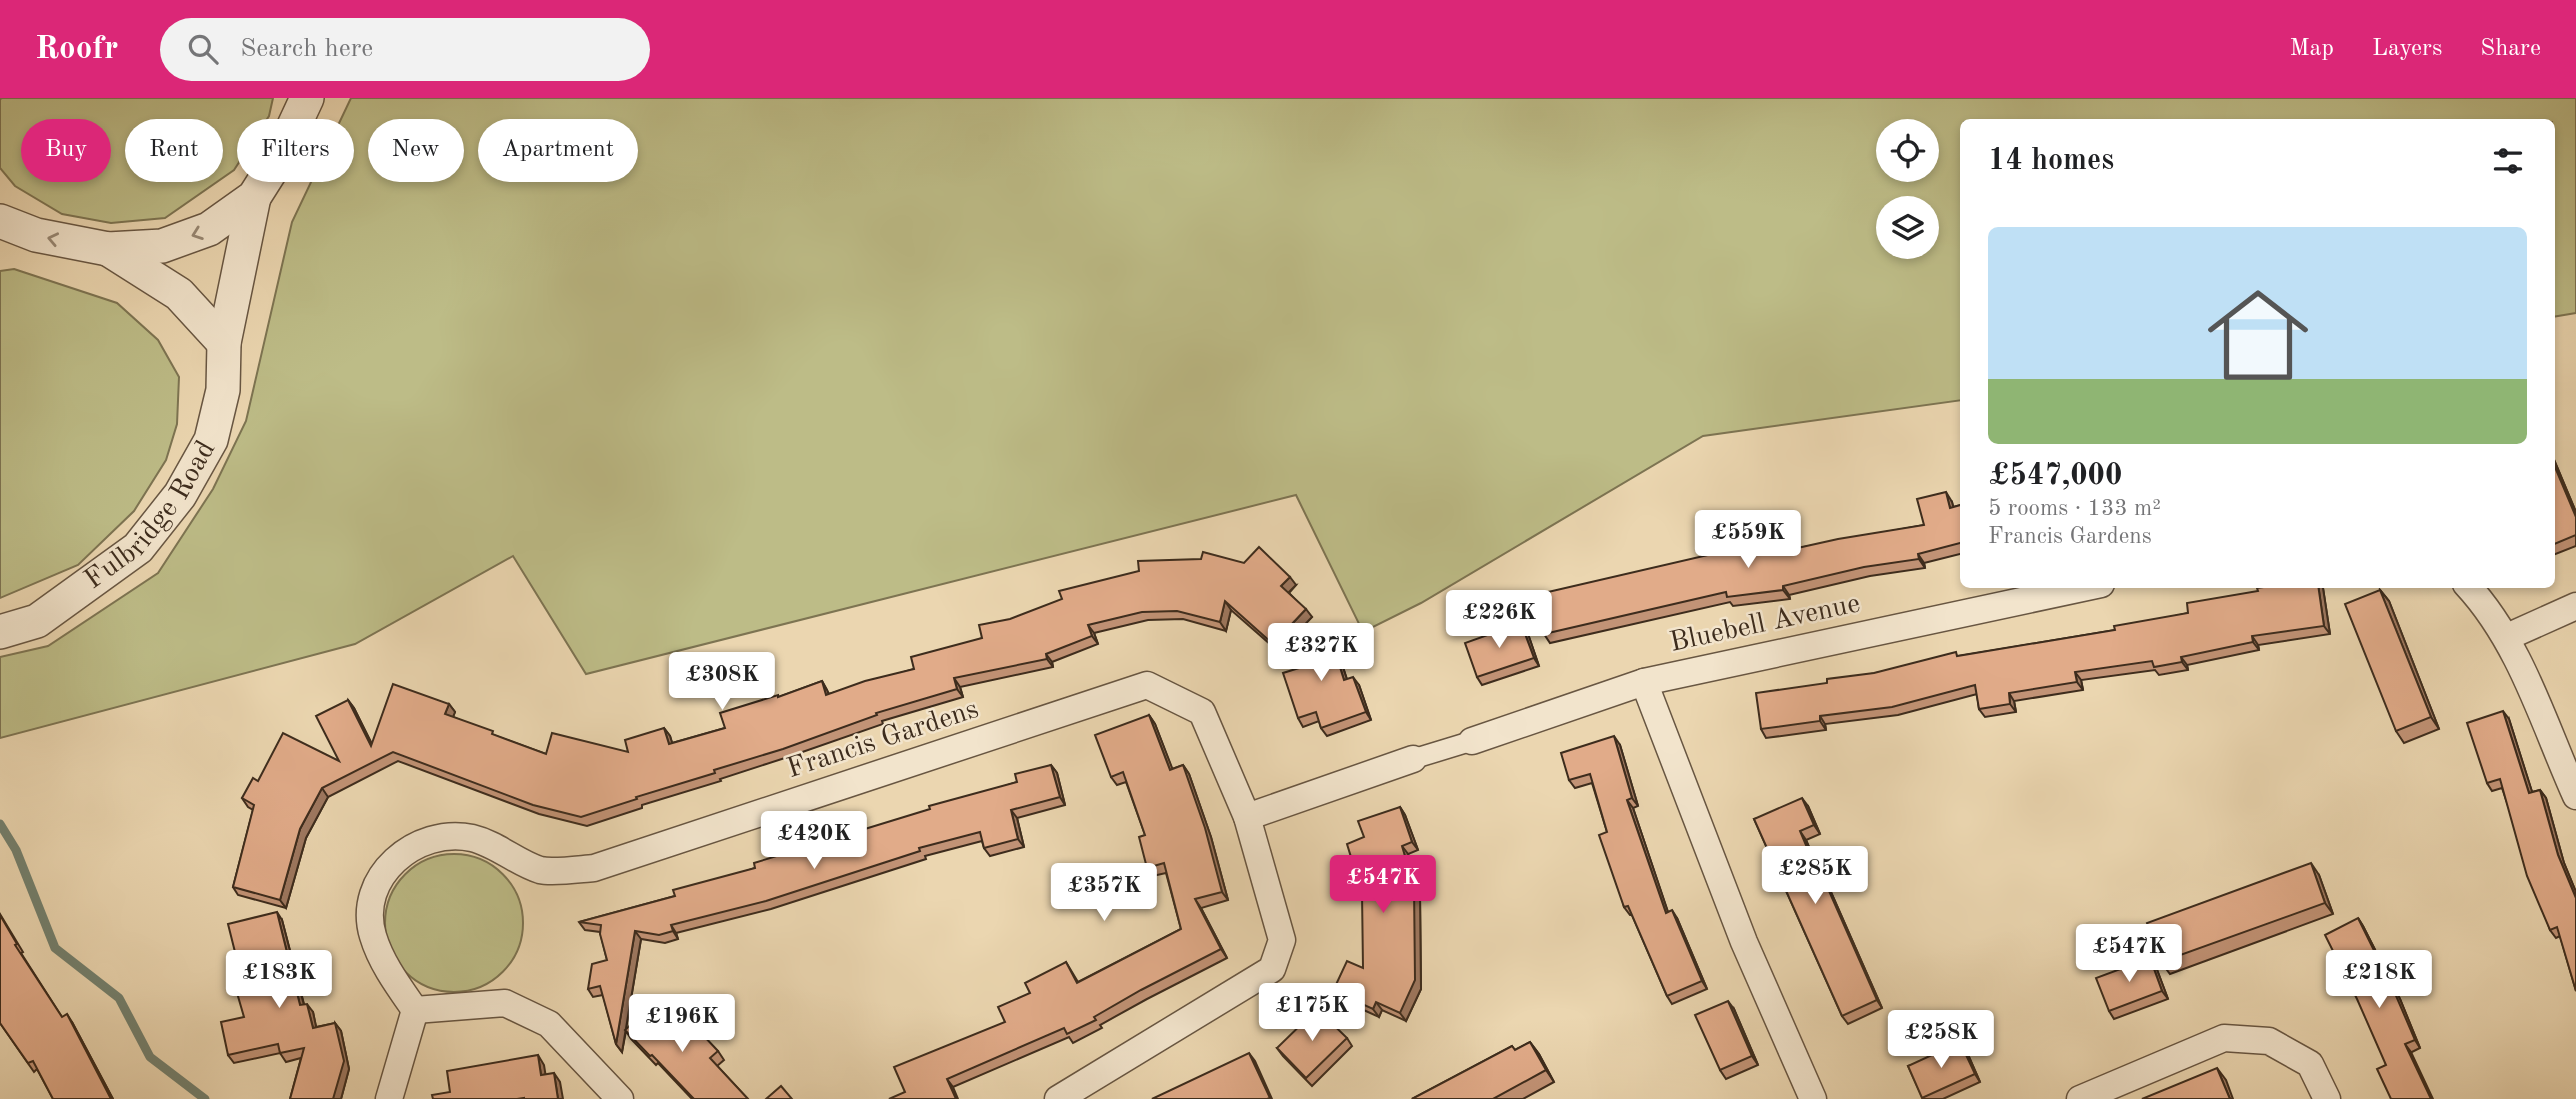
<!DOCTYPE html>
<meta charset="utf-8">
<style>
:root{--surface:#fff;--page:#f2f2f2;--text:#202124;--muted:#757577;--accent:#db2777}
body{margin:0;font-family:"Old Standard TT",serif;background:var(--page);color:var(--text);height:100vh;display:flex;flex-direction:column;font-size:26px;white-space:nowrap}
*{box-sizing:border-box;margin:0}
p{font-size:23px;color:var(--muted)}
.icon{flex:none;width:38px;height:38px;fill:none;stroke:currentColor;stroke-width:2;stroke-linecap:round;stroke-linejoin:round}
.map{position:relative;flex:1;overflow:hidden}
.details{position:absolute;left:1960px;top:21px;width:595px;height:469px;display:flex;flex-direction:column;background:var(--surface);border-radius:10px;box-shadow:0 4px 10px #0003}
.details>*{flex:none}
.hud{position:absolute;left:21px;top:21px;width:665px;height:63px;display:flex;gap:14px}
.buttons{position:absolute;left:1876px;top:21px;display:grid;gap:14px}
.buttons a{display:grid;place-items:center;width:63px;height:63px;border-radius:50%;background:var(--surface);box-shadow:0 4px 10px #0003;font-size:35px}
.price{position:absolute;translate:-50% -60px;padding:0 16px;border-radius:7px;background:#fff;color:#222;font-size:23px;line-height:46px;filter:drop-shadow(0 2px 4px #0008)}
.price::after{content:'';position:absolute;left:50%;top:42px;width:21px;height:16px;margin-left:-10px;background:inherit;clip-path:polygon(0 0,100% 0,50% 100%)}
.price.active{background:var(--accent);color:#fff}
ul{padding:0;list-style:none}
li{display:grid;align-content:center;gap:14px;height:371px;padding:0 28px}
li span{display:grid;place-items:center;height:217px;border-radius:10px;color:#555}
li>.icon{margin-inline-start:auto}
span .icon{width:126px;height:126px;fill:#fffc;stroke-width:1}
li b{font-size:30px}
h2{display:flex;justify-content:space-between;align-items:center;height:84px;padding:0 28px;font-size:30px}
.tag{padding:0 24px;border-radius:32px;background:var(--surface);box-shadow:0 4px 10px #0003;font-size:24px;line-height:63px}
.tag.active{background:var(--accent);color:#fff}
header{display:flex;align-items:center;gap:42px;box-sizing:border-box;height:98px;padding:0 35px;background:var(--accent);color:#fff}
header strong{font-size:33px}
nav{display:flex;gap:38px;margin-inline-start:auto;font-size:24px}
.search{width:490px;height:63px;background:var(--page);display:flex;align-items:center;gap:18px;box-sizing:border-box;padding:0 24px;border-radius:38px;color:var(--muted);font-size:26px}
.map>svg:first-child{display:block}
.green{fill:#bdbc87;stroke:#7d7452;stroke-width:2;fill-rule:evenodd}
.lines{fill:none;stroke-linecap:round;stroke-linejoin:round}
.stream{stroke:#74816f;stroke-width:9}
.pedestrian-casing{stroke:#685642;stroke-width:22}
.minor-casing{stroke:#685642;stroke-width:29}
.tertiary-casing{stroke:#685642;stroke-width:36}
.pedestrian{stroke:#f2e4cc;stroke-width:19}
.minor{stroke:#f2e4cc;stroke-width:26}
.tertiary{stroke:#f2e4cc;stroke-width:33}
.wall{fill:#c29376;stroke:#3d2c1d;stroke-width:2}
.shaded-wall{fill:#9e7860;stroke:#3d2c1d;stroke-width:2}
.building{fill:#e1ab89;stroke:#3d2c1d;stroke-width:2}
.oneway{stroke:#988874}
.labels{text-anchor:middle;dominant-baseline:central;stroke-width:5;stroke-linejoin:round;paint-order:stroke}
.street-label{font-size:28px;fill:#3d2c1d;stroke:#f2e4cc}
</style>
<header>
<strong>Roofr</strong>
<div class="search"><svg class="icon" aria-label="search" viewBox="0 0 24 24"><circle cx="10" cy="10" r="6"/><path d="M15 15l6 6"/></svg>Search here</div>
<nav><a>Map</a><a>Layers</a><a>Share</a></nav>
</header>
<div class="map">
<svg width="2576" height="1001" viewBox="0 0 2576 1001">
<rect width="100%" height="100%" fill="#ebd6b0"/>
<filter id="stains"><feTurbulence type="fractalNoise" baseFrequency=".00286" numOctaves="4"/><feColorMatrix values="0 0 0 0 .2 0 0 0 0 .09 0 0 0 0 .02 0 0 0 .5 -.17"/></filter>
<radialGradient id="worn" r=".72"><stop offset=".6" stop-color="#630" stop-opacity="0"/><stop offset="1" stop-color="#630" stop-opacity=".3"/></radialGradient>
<!-- green -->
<g class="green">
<polygon points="2,0 273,0 269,18 234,72 165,120 111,125 62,116 15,88 0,70 0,1"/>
<path d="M351,0H2576V215L2552,219V24H1964L1963,302L1703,338L1421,505L1363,534L1296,397L586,576L513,458L355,546L0,640V559L48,548L158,475L213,391L246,323L292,124ZM1888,33H1927V72H1888ZM1888,110H1927V149H1888Z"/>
<polygon points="14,171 117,205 158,242 179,279 177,326 166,362 134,413 78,467 0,500 0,173"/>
<circle cx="454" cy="825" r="69"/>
</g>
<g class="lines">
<!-- stream -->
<polyline class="stream" points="0,726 16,752 55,850 119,900 150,959 205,1001"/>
<!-- pedestrian casing -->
<g class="pedestrian-casing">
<polyline id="pedestrian" points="1413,661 1472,643"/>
</g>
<!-- minor casing -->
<g class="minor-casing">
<g id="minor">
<path d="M2466,486C2521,545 2544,627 2576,698"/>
<polyline points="2507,539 2576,508"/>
<polyline points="1644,584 1744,844 1813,1001"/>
<polyline points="1472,643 1644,584 2101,486"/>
<polyline points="1247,719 1413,661"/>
<path d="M415,912C399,889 381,865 373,838C355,779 417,728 472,740C497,746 517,765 540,772C553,775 580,771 594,770L1147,587L1202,614L1247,719L1282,842L1272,871L1058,1001"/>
<polyline points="415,912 505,905 549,926 620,1001"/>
<polyline points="389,1001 415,912"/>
<polyline points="2080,1001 2224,940 2269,943 2310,966 2327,1001"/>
</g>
</g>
<!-- tertiary casing -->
<g class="tertiary-casing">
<g id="tertiary">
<polyline points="0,123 36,137 108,151 162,148 209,131 254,99 280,58 307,0"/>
<polyline points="108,151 179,196 224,245"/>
<path id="s1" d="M0,534L37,523L138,450L180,397L211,342L223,292L224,245L254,99"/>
</g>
</g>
<!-- pedestrian -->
<use href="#pedestrian" class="pedestrian"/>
<!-- minor -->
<use href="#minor" class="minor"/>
<!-- tertiary -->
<use href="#tertiary" class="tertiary"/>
</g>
<!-- wall -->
<g class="wall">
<polygon points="2552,357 2576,414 2576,448 2553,457 2552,455"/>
<polygon points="1952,404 1953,409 1964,406 1964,455 1924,465 1925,470 1870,478 1789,497 1790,501 1733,508 1730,504 1550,545 1544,536 1750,456 1793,451 1924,427"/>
<polygon points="1296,487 1289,495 1312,519 1280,552 1335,545 1347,581 1359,587 1371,622 1327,638 1321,630 1319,623 1303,629 1298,620 1297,571 1286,560 1280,553 1279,554 1231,512 1226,533 1183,521 1148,522 1094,535 1098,546 1052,564 1053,569 960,589 963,599 882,623 883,626 788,659 720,681 721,683 642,707 642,710 587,728 539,716 398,663 328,699 306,740 286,810 238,797 233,789 253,712 248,709 242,700 258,683 339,663 348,602 354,610 372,646 449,606 455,614 453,619 496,638 546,656 628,654 664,630 670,638 672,645 725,630 779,599 822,583 829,596 914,571 982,540"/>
<polygon points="2323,490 2330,536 2258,547 2259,552 2187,567 2188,572 2159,577 2155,572 2081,582 2083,592 2014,603 2016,614 1985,619 1979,611 1977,596 1898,617 1825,626 1826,632 1766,640 1761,631 1827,585 1959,558 2115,532 2188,515"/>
<polygon points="2380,492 2389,503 2439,631 2404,645 2396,633"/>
<polygon points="1521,525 1527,533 1539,568 1482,587 1477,579"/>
<polygon points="1149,617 1155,626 1172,671 1183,667 1189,676 1211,739 1228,802 1201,810 1227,860 1147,901 1100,927 1102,930 1073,945 1069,939 953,989 905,994 1005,924 1030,895 1066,864 1078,884 1181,831 1166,775 1153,778 1147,770 1145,737 1126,684 1117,687 1111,679"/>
<polygon points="2509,621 2532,694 2540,692 2546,700 2564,765 2576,794 2576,893 2560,838 2556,840 2550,832 2502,690 2492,693 2487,685"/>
<polygon points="1620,647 1638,708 1633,710 1668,814 1677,820 1707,891 1672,906 1667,898 1632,817 1630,817 1624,809 1607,734 1592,685 1575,690 1569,682"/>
<polygon points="1051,667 1057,675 1065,707 1017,720 1024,749 990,758 984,750 982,743 925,758 926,761 771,811 676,835 678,841 665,845 641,841 626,931 698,940 718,953 724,962 717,968 748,1001 692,1001 658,965 656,967 631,941 626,933 622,954 616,946 603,897 593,899 588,891 607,862 600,834 585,832 579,824 675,798 755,770 1017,684"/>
<polygon points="1808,708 1820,736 1806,742 1821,777 1827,785 1882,910 1848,926 1842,918 1754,721"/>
<polygon points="1400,709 1405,717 1418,752 1408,756 1420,797 1421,891 1406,923 1382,912 1379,919 1339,901 1333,893 1363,870 1364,739"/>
<polygon points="2319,777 2333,816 2170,876 2161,864"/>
<polygon points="0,816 23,854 21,855 62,919 72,924 113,1001 53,1001 37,971 34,974 0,925"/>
<polygon points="2358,820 2363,828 2400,901 2420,950 2386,967"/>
<polygon points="282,822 304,906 313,914 316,929 335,925 341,933 349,971 341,1001 290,1001 301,960 286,964 280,955 234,965 228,957 244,919 243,886"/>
<polygon points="2156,869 2168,901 2114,921 2109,913"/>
<polygon points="1734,911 1758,967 1726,981 1720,972"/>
<polygon points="1347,940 1352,948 1312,988 1283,958 1277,950"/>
<polygon points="1530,944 1539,956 1554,984 1523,1001 1412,1001 1512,948 1515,952"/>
<polygon points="1966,952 1980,984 1943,1001 1923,1001 1908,968"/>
</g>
<!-- shaded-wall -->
<g class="shaded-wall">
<polygon points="2552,357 2576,414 2576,419 2552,362"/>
<polygon points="1946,394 1952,404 1956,419 1950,410"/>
<polygon points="1743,447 1750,456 1745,457"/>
<polygon points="1918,456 1924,465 1925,470 1919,461"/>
<polygon points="1290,479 1296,487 1287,496 1281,488"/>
<polygon points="2318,486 2321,486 2323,490 2330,536 2324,528"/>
<polygon points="1783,488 1789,497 1790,501 1783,492"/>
<polygon points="2380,492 2389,503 2439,631 2431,619"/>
<polygon points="1225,503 1231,512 1226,533 1220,524"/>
<polygon points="1306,511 1312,519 1279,554 1273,546"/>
<polygon points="1521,525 1527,533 1539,568 1534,560"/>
<polygon points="1088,527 1094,535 1098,546 1092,538"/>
<polygon points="1330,537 1335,545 1350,591 1344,582"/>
<polygon points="2252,538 2258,547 2259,552 2253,544"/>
<polygon points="1046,556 1052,564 1053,569 1047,561"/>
<polygon points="2181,559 2187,567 2188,572 2182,564"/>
<polygon points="2075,574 2081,582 2083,592 2077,584"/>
<polygon points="1353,579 1359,587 1371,622 1366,614"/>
<polygon points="954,580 960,589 963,599 957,591"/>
<polygon points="822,583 827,592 832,605 826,597"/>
<polygon points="2009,595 2014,603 2016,614 2010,606"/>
<polygon points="348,602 354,610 377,657 371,648"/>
<polygon points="449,606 455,614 451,624 445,616"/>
<polygon points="2503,613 2509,621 2535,703 2529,695"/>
<polygon points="1149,617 1155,626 1176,680 1170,672"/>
<polygon points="1820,618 1825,626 1826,632 1820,623"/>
<polygon points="664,630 670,638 675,654 669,646"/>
<polygon points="1614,638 1620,647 1638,708 1632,700"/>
<polygon points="1051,667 1057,675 1065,707 1060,699"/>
<polygon points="1183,667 1189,676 1211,739 1228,802 1222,794"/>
<polygon points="322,690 328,699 306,740 286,810 280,802 300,731"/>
<polygon points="2540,692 2546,700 2564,765 2576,794 2576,800 2558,757"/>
<polygon points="1802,700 1808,708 1820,736 1814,727"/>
<polygon points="1627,702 1633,710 1671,823 1666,815"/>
<polygon points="1400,709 1405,717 1418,752 1412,744"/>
<polygon points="1011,712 1017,720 1024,749 1018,741"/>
<polygon points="1800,733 1806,742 1825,786 1819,778"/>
<polygon points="1402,748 1408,756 1420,797 1421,891 1406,923 1400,915"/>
<polygon points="2311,765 2319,777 2333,816 2325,805"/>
<polygon points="1822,777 1827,785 1882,910 1877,902"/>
<polygon points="1195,801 1201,810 1227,860 1221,851"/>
<polygon points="1672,812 1677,820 1707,891 1702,883"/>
<polygon points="277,814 282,822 306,915 300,907"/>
<polygon points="2358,820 2363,828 2400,901 2420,950 2415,942"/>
<polygon points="671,827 676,835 678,841 673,833"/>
<polygon points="635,833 641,841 622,954 616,946"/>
<polygon points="2150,860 2156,869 2168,901 2162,893"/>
<polygon points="1728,903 1734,911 1758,967 1752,958"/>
<polygon points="1376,904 1382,912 1379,919 1373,911"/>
<polygon points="307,906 313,914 318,938 313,930"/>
<polygon points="67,916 72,924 113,1001 111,1001"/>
<polygon points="335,925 341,933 349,971 341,1001 333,1001"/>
<polygon points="1530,944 1539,956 1554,984 1546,972"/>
<polygon points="1960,944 1966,952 1980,984 1975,976"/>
<polygon points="2405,946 2411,954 2433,1001 2431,1001"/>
<polygon points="1249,955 1255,963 1272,1001 1270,1000"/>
<polygon points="538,957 544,967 547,986 541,977"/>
<polygon points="2217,970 2226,982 2233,1001 2230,1001"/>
<polygon points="554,975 560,984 563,1001 558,1001"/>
<polygon points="947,981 953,989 958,1001 956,1001"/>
</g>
<!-- building -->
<g class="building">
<polygon points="2552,362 2576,419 2576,437 2552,447"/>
<polygon points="1946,394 1950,410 1964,406 1964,444 1918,456 1919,461 1864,469 1783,488 1783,492 1727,499 1726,494 1544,536 1535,497 1721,454 1721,450 1743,447 1745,457 1793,451 1838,441 1924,427 1917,401"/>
<polygon points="1259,449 1290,479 1281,488 1306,511 1273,546 1225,503 1220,524 1177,513 1142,514 1088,527 1092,538 1046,556 1047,561 954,580 957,591 876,615 877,617 783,651 714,672 715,675 636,699 637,701 581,719 533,707 393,654 322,690 300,731 280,802 233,789 254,707 242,700 253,680 258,683 283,635 339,663 316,618 348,602 371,648 393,586 449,606 445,616 493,633 492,636 546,656 552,635 628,654 625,642 664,630 669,646 725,630 720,615 778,597 778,599 822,583 826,597 865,583 914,571 911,559 982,540 979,527 1010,521 1062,501 1059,493 1139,473 1138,463 1201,461 1203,454 1244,465"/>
<polygon points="2284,486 2318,486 2324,528 2252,538 2253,544 2181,559 2182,564 2154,569 2152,563 2075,574 2077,584 2009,595 2010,606 1979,611 1975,587 1892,609 1820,618 1820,623 1761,631 1756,595 1827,585 1827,581 1874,575 1956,554 1957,558 2115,532 2114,528 2188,515 2187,505 2258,493 2257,490"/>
<polygon points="2380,492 2431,619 2396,633 2345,506"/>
<polygon points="1521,525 1534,560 1477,579 1465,545"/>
<polygon points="1330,537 1344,582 1353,579 1366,614 1321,630 1316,614 1298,620 1283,575 1299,570 1280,552"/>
<polygon points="2503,613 2529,695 2540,692 2558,757 2576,800 2576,893 2557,829 2550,832 2527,778 2500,681 2487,685 2467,625"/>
<polygon points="1149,617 1170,672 1183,667 1205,730 1222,794 1195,801 1221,851 1141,892 1094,919 1096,922 1067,936 1064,930 947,981 956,1001 889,1001 905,994 894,969 1005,924 998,909 1030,895 1025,885 1066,864 1077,885 1181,831 1164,765 1147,770 1139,739 1145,737 1123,674 1111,679 1095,637"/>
<polygon points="1614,638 1632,700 1627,702 1666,815 1672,812 1702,883 1667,898 1628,808 1624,809 1599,737 1607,734 1590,676 1569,682 1561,655"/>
<polygon points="1051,667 1060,699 1011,712 1018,741 984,750 980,734 919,750 920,753 766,803 671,827 673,833 659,837 635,833 616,946 600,888 588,891 592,866 607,862 600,836 601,827 579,824 675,798 673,792 755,770 754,765 930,711 929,708 1017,684 1015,676"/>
<polygon points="1802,700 1814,727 1800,733 1819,778 1822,777 1877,902 1842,918 1754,721"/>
<polygon points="1400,709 1412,744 1402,748 1414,788 1415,882 1400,915 1376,904 1373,911 1333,893 1347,863 1363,870 1362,795 1347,746 1364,739 1358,723"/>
<polygon points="2311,765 2325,805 2161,864 2147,825"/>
<polygon points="277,814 300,907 307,906 313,930 335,925 344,963 333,1001 290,1001 304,950 280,955 278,946 228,957 221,924 244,919 235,888 243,886 228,826"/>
<polygon points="0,817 17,846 15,847 62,919 67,916 111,1001 53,1001 33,963 28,965 0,925"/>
<polygon points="2358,820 2394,893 2415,942 2405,946 2431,1001 2391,1001 2377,971 2386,967 2357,901 2325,837"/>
<polygon points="2150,860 2162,893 2109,913 2096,880"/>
<polygon points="660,900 698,940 702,936 718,953 710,960 748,1001 694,1001 652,957 650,958 625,932"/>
<polygon points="1728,903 1752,958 1720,972 1695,917"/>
<polygon points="1317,911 1347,940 1306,980 1277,950"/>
<polygon points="1530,944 1546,972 1493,1001 1412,1001 1512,948 1515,952"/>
<polygon points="1960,944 1975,976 1922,1000 1908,968"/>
<polygon points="1249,955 1270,1000 1267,1001 1152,1001"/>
<polygon points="538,957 541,977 554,975 558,1001 524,1001 524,1000 517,1001 433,1001 432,997 450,994 447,973"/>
<polygon points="2217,970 2230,1001 2142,1001"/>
<polygon points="781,988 792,1001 766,1001"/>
</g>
<!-- one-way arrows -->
<defs><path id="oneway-chevron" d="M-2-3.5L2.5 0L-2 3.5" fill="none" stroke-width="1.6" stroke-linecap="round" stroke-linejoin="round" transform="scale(1.75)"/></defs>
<g class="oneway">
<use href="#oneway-chevron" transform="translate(197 136) rotate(160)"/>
<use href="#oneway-chevron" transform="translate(53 141) rotate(-168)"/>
</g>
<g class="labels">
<!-- street labels -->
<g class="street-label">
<text stroke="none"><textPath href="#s1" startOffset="196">Fulbridge Road</textPath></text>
<text transform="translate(1765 526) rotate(-12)">Bluebell Avenue</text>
<text transform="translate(883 642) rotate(-18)">Francis Gardens</text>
</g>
</g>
<rect width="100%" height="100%" filter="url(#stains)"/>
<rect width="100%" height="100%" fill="url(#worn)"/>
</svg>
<div class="buttons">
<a><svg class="icon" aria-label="locate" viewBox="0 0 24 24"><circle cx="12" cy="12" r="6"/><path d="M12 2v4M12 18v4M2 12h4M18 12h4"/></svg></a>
<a><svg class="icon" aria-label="layers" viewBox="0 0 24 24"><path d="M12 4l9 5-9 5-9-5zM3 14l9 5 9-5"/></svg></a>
</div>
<b class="price" style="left:1748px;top:472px">£559K</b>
<b class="price" style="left:1499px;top:552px">£226K</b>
<b class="price" style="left:1321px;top:585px">£327K</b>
<b class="price" style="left:722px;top:614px">£308K</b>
<b class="price" style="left:814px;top:773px">£420K</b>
<b class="price" style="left:1815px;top:808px">£285K</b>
<b class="price active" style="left:1383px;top:817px">£547K</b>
<b class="price" style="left:1104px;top:825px">£357K</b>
<b class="price" style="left:2129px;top:886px">£547K</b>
<b class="price" style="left:279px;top:912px">£183K</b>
<b class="price" style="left:2379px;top:912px">£218K</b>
<b class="price" style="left:1312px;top:945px">£175K</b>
<b class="price" style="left:682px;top:956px">£196K</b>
<b class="price" style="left:1941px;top:972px">£258K</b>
<div class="hud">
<a class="tag active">Buy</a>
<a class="tag">Rent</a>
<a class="tag">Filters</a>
<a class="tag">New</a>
<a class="tag">Apartment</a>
</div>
<section class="details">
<h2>14 homes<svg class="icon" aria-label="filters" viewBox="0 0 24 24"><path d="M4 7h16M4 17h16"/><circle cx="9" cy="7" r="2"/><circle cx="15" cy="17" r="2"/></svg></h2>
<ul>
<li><span style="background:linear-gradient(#bfe0f5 70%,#8fb573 0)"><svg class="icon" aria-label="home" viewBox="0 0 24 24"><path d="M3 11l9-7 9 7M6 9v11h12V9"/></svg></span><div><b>£547,000</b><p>5 rooms · 133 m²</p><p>Francis Gardens</p></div></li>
</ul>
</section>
</div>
